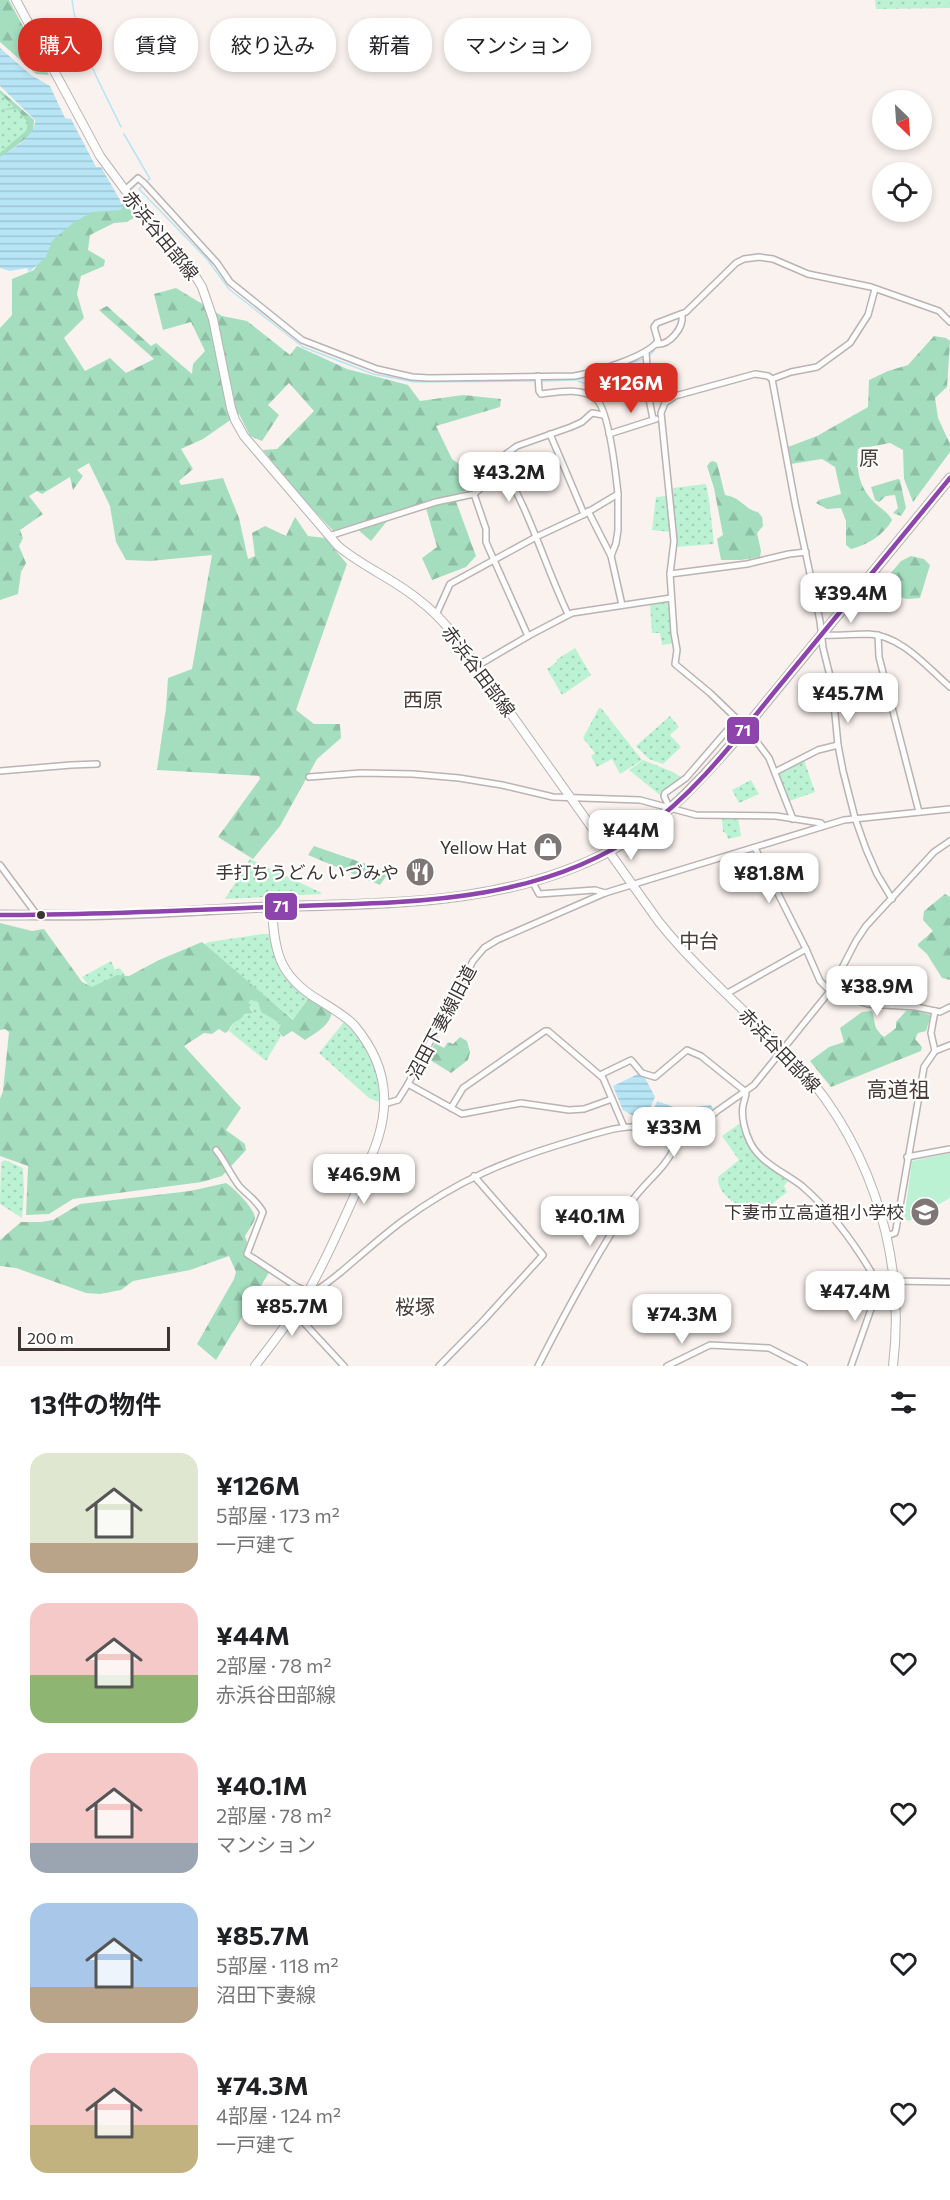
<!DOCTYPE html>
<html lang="ja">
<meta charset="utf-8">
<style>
:root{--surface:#fff;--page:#f2f2f2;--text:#202124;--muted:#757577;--accent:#d93025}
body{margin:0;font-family:Commissioner,"Noto Sans JP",sans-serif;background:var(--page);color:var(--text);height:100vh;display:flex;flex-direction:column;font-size:22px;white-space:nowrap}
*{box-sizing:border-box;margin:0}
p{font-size:20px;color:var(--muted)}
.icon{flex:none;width:33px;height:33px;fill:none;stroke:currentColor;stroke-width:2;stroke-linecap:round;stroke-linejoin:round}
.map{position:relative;height:1366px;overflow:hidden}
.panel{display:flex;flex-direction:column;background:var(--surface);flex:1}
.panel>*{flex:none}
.banner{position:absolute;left:18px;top:18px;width:600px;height:54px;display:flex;gap:12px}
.needle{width:39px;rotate:155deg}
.controls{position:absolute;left:872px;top:90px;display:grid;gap:12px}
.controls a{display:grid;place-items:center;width:60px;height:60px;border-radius:50%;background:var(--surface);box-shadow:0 3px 9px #0003;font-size:30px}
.scale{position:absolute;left:18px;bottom:15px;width:152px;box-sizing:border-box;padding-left:6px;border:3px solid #3c3533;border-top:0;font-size:16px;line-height:21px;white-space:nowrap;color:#3c3533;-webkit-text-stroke:4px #fff;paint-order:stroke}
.price{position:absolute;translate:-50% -51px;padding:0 14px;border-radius:12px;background:#fff;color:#222;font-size:20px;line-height:39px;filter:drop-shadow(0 2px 3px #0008)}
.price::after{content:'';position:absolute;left:50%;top:36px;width:18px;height:14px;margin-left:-9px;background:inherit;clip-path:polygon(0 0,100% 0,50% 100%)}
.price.selected{background:var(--accent);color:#fff}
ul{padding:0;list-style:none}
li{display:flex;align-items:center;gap:18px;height:150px;padding:0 30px}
li span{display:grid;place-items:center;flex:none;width:168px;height:120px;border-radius:18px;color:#555}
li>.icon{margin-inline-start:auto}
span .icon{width:72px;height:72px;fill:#fffc;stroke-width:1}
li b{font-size:26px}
h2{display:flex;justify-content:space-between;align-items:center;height:72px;padding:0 30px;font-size:26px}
.chip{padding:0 21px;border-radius:24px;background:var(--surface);box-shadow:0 3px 9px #0003;font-size:21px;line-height:54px}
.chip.selected{background:var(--accent);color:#fff}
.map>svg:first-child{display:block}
.grass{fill:url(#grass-dots)}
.forest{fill:url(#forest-firs)}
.pitch{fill:#baf2d3}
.water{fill:url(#water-rules)}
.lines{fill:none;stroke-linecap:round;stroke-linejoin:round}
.stream{stroke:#b7e5f5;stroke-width:1.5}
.minor-tunnel{stroke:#d4ccc9;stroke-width:5;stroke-dasharray:5 2.5;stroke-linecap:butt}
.minor-casing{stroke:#bab3b1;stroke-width:8}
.secondary-casing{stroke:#bab3b1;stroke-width:10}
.trunk-casing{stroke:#bab3b1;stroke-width:11}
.minor{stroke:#fefdfd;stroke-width:5}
.secondary{stroke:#fefdfd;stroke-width:8}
.trunk{stroke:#fefdfd;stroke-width:8}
.bus-1-casing{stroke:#fff;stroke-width:9}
.bus-1{stroke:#8e44ad;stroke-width:4.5}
.bus-dot{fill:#3c3533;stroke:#fff;stroke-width:2}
.labels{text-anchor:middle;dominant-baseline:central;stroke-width:4.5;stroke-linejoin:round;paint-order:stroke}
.street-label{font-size:18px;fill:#3c3533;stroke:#fff}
.poi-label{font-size:18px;fill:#3c3533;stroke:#fff;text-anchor:end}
.neighbourhood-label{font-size:20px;fill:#4a3c37;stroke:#fff}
.quarter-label{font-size:21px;fill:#4a3c37;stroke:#fff}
.line-badge{stroke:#fff;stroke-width:2}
.badge-label{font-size:16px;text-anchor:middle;font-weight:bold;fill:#fff}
</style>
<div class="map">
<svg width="950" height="1366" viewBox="0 0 950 1366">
<defs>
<pattern id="grass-dots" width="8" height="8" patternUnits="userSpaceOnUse" patternTransform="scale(1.5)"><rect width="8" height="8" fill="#baf2d3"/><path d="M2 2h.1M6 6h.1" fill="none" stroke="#a1d0b6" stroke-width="1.8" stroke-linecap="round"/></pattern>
<pattern id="forest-firs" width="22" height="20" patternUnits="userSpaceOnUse" patternTransform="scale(1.5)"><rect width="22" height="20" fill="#a4debf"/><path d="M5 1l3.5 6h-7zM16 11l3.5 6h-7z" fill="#8ebfa5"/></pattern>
<pattern id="water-rules" width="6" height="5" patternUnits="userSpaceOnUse" patternTransform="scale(1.5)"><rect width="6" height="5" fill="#b7e5f5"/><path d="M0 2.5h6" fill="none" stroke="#9ec5d2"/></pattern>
</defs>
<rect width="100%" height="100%" fill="#faf2ef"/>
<!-- grass -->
<g class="grass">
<polygon points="875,0 950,0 950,8 876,9"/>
<polygon points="0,91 30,121 29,130 0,155"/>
<polygon points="706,484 709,499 714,544 676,547 673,488"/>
<polygon points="667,496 670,532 652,530 656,497"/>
<polygon points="667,600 669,603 674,643 662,645 660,633 652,633 650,604"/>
<polygon points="575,648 591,675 562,695 547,669 557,662 556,660"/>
<polygon points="599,708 601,708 642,760 620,774 612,759 597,767 591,756 595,753 583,738"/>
<polygon points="670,716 679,727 670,735 681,747 663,764 649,759 636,746"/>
<polygon points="643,760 673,772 682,778 660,795 629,770"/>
<polygon points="804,760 815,792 789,801 778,774"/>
<polygon points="751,780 759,794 739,803 732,790"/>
<polygon points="722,818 738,818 741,836 728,839 726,833 723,832"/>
<polygon points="250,859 320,892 322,894 225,899"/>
<path d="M262,934H270C273,964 286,980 309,998L294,1020L203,945L209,942Z"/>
<polygon points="111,961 115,970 120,968 125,975 93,991 82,977"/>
<polygon points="251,1000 258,1002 261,1012 281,1024 278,1031 281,1036 266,1061 229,1031 234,1023 252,1010 247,1003"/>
<path d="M344,1022C366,1043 381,1071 379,1102L369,1098L319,1053Z"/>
<path d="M739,1124H741C747,1155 764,1164 788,1181L784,1186L787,1192L757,1216C742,1207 717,1197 718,1177L739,1160L722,1136Z"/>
<polygon points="5,1160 23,1168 24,1192 22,1218 0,1204 1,1162"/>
</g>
<!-- forest -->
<g class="forest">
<polygon points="0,0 9,0 49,75 36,74 0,42"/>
<polygon points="0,90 34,120 33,133 0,158 0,153 26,131 28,123 17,109 0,110 14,107 0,93"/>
<path d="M122,195L131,205L137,216L127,222L114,223L90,235L88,250L105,260L104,266L81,276L77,294L84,318L64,338L85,371L110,358L126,373L154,359L99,310L107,306L151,346L156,343L192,374L193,364L205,351L191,322L163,330L154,294L176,288L222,316L247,321L290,355L297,346L347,369L408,385L420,401L463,395L501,399L500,407L436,426L452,459L481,480L473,487L454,496L476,556L466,567L432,580L422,558L437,547L426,508L387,521L371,541L356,528L337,535L293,488L263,450L277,449L314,411L289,383L268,405L279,415L262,441L250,436L239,414L203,439L181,449L193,469L179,481L181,485L223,478L239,518L248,559L255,556L252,533L265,526L286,536L295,517L308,536L325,538L347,564L296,710L314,724H340L341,738L317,759L280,826L253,859L218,837L260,779L259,776L157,770L166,708L168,678L192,669L212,555L150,561L126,560L116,542L110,506L89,463L77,470L83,476L73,490L70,477L42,494L37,491L29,496L43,514L20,530L23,538L19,546L26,563L21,572L18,594L0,600V328L12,315V279L34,270C46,248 64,216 92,211C101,209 111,210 120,209Z"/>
<path d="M934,336L946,338L950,341L947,387L935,398L938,418L950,444V452L913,502L904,479L903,450L890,443L858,449C856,470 859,488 875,503C881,509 888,512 892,520C884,535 867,545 851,549L846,545V521L841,508L827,509L816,503L819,500L841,494L835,467L822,459L791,464L788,447L817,436L868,407L869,380L888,371L908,365Z"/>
<path d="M713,461L717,463L725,495C741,497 745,510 758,512L762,517L763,526L757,533L761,551L760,557L741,560H721L717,539L723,535L714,488L707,466L710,462Z"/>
<polygon points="898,479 900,480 906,508 901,516 893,513 898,508 895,495 886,496 879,502 875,500 871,487"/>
<polygon points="911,556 924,559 930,565 920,598 907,599 897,596 869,599 901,561"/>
<polygon points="314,846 389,872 380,885 308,855"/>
<polygon points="945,894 950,897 950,980 942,978 927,954 918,946 918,944 933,931 923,920 924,911"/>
<path d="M0,923L32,931L44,929L82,982L92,987L117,975L129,976L159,960L202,942L293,1020L309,998L332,1012C329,1027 316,1032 305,1040L292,1031L283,1037L278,1031L281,1024L261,1012L258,1002L251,1000L248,1003L252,1013L245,1014C241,1020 237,1020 233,1024C229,1028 230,1031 225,1033L219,1029L212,1034L204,1033L184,1046L241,1108L226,1130L245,1144L246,1150L222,1176L202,1182L73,1199L49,1214L26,1215L28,1166L0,1156V1099L3,1091L9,1032L5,1029L0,1030Z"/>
<path d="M915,1010L931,1015L926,1031L918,1033L915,1039L922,1047L921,1051L831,1087L810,1061L829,1047L844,1042L840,1028L862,1012L872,1011C876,1023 872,1027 884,1037L896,1028V1022L906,1011Z"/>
<polygon points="460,1037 467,1041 470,1052 468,1060 451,1073 427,1058 435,1043 444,1048 448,1042 453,1044"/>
<path d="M226,1183C233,1187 255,1209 255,1218C254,1223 248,1231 245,1236L247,1242L244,1254L270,1271L216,1360L197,1344L234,1279L236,1272L229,1256L190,1270L133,1281L121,1290L100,1294L86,1293L16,1268L0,1266V1240L21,1222H41L53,1220L80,1204L190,1191Z"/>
</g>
<!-- pitch -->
<polygon class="pitch" points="950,1153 950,1198 909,1221 904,1219 912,1161"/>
<!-- water -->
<g class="water">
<path d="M0,48L31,75L50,86L65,118L71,119L96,167H101L123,205L121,210L92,212L73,223L52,241L46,257L29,272L27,268L10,271L0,268V157C12,149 36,136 35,120L0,86Z"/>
<polygon points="638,1074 645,1078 655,1097 644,1122 623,1110 613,1086"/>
<polygon points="657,1101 679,1109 711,1105 713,1109 678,1140 660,1127 649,1122"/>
</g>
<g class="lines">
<!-- stream -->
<g class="stream">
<path d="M72,0C77,45 102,87 121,127"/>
<polyline points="124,134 150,179 148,180"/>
<polyline points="141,187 139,189 207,259 229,289 303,347 373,374 415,382 535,381"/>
<polyline points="650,355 654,351"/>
<polyline points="540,381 576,380 643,359"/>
<polyline points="578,381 592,386 604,398"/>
</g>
<!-- minor-tunnel -->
<polyline class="minor-tunnel" points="738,720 754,738"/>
<!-- minor casing -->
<g class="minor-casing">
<g id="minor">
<path d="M125,190L138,178L144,183L217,263L230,282L302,340L377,369L412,377L429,378L574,376C593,373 647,357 658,341L654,327L657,323L686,312L736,263L744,259L759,257L773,259L808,274L871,287L939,311L950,322"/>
<path d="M656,344C669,346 684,328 682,315"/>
<polyline points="646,352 649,399 653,419"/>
<polyline points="772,379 795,503 820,621 823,648 832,684 838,745 843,771 855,818 866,849 877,874 892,899"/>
<polyline points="772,379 791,372 817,367 850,343 868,315 875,289"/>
<polyline points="550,434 584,514"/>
<polyline points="609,434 656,419"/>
<path d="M498,460C529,507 544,564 568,614"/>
<polyline points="474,494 486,529 486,542 489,549 528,636"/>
<polyline points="618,494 618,530 616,543 611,556 622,605"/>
<polyline points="588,511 611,556"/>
<polyline points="329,536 436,502 474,494 480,489 488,471 498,460 517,446 571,427 582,422 592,413 603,415"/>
<polyline points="670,574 747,564 789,554 806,552"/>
<path d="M436,615L450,584L536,537L583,515L618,494C616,475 609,410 596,399C582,387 557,392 541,394L539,391L538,376"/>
<path d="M821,635C837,636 853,634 868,634C901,635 927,667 950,687"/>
<polyline points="878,635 879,657 919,812"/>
<polyline points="477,666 530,635 572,613 671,598"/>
<polyline points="738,720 710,693 675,664 677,650 674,633 670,574 674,541 661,413 665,403 675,396 755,374 768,376 772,379"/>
<polyline points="754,738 769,758 793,819"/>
<polyline points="0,771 71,765 97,764"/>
<polyline points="775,772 818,750 838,745"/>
<polyline points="309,777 361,773 413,774 459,778 502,785 553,797 640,800 696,815 776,816 821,823 823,826"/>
<polyline points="670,809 664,796 665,793 686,778 737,719"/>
<polyline points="755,848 806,949 820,981 832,993 868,1004 916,1007 940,1012 950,1007"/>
<polyline points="0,865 37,915"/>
<polyline points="533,883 539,894 595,890 605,893"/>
<polyline points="726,994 806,949"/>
<polyline points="935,1051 931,1033 935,1011"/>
<path d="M600,1075L631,1060L642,1073L655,1077L687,1050L701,1056L746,1092C746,1098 744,1100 743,1106C741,1117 745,1132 750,1142C760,1163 784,1172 802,1186C831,1211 857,1247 876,1280L891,1279L894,1281L950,1282"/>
<polyline points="408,1084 462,1114 521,1103 569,1110 584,1109 612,1099"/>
<polyline points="384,1104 398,1100 408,1084 473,961 484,948 497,940 605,893 844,820 950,809"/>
<polyline points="451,1108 463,1088 545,1031 548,1031 603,1078 624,1127"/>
<path d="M216,1150C225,1161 231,1176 240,1187C248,1195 258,1202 263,1212L247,1254L297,1287L311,1293C322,1288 332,1279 341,1272C361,1255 380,1238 401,1222C459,1179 509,1159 578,1139C601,1132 629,1122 654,1129C664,1132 667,1140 675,1146L717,1111L754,1085L830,991L856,941L866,926L934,852L950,841"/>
<polyline points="907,1157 950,1149"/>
<polyline points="887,1236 895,1233 896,1229 924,1067 935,1051 950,1045"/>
<polyline points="294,1312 344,1366"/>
<polyline points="439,1366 483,1321 543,1255 474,1176"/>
<path d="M538,1366C567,1309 597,1253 632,1201C645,1182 666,1168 675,1146"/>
<polyline points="667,1366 710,1345 769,1348 804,1366"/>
<polyline points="851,1366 876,1295 876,1280"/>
</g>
</g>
<!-- secondary casing -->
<g class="secondary-casing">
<g id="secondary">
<path d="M16,0L100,156L125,190L188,264L202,287L213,319L231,408L235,420L244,436L338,546C363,567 394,579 419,600C443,618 460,642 477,666L659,922C696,968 741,1007 783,1049C867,1133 907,1249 893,1366"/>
<path d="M255,1366C274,1341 295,1315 310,1288C328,1256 342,1223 357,1190C370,1159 386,1130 384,1095C383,1069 370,1044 354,1025C343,1014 330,1007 317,999C278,975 274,950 272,907"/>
</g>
</g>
<!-- trunk casing -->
<g class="trunk-casing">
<path id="trunk" d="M0,915C41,915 82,916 123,914C171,913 219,909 268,907C385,903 503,907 610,851C659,825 696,785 732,744L950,478"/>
</g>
<!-- minor -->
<use href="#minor" class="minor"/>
<!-- secondary -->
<use href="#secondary" class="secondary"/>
<!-- trunk -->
<use href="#trunk" class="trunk"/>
<!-- bus-1 casing -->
<g class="bus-1-casing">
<path id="bus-1" d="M0,915C89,915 177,911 266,907C393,902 533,908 642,831C699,791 741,732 785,679C840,612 895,545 950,478"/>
</g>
<!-- bus-1 -->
<use href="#bus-1" class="bus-1"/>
</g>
<!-- icons -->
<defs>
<g id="shop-disc" transform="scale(1.5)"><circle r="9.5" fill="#7e7775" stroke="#fff"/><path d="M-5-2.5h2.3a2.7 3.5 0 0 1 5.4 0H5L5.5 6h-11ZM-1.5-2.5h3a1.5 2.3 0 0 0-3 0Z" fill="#fff"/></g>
<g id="restaurant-disc" transform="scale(1.5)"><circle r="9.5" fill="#7e7775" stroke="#fff"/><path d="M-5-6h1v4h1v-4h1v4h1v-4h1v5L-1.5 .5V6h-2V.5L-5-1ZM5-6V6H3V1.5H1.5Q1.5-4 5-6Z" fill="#fff"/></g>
<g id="school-disc" transform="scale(1.5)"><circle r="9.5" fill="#7e7775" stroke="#fff"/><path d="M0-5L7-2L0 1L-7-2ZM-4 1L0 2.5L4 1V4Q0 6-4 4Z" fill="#fff"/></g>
</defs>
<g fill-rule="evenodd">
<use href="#shop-disc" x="548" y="847"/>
<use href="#restaurant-disc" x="420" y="872"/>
<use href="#school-disc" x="925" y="1212"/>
</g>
<!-- markers -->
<circle class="bus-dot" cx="41" cy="915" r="5"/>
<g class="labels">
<!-- street labels -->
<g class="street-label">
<text transform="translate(161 235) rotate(51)">赤浜谷田部線</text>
<text transform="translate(479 671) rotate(53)">赤浜谷田部線</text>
<text transform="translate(441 1022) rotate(-62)">沼田下妻線旧道</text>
<text transform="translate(780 1050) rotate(46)">赤浜谷田部線</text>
</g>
<!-- poi labels -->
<g class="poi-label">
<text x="527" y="847">Yellow Hat</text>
<text x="399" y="872">手打ちうどん いづみや</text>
<text x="904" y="1212">下妻市立高道祖小学校</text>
</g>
<!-- neighbourhood labels -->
<g class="neighbourhood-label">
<text x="869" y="457">原</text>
<text x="423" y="699">西原</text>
<text x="699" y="940">中台</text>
<text x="415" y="1306">桜塚</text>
</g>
<!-- quarter labels -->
<g class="quarter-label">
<text x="898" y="1088">高道祖</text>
</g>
</g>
<g class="line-badge">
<rect x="726" y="716" width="34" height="29" rx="6" fill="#8e44ad"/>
<rect x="264" y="892" width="34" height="29" rx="6" fill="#8e44ad"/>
</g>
<g class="badge-label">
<text x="743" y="736">71</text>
<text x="281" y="912">71</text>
</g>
</svg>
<div class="controls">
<a><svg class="needle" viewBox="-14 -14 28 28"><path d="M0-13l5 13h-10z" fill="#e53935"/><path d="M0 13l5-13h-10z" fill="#757577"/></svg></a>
<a><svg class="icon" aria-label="locate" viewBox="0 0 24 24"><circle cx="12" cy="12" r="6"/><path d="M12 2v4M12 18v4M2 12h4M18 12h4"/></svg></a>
</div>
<div class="scale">200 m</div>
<b class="price selected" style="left:631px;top:414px">¥126M</b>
<b class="price" style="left:509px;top:503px">¥43.2M</b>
<b class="price" style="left:851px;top:624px">¥39.4M</b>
<b class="price" style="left:848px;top:724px">¥45.7M</b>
<b class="price" style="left:631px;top:861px">¥44M</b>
<b class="price" style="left:769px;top:904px">¥81.8M</b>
<b class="price" style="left:877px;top:1017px">¥38.9M</b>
<b class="price" style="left:674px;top:1158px">¥33M</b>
<b class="price" style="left:364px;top:1205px">¥46.9M</b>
<b class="price" style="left:590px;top:1247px">¥40.1M</b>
<b class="price" style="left:855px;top:1322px">¥47.4M</b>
<b class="price" style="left:292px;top:1337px">¥85.7M</b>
<b class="price" style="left:682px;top:1345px">¥74.3M</b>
<div class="banner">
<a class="chip selected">購入</a>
<a class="chip">賃貸</a>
<a class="chip">絞り込み</a>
<a class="chip">新着</a>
<a class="chip">マンション</a>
</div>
</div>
<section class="panel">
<h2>13件の物件<svg class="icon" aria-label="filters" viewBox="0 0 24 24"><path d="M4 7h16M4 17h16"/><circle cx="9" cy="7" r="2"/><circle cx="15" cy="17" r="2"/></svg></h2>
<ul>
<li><span style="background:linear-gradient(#dfe7d0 75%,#b9a48a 0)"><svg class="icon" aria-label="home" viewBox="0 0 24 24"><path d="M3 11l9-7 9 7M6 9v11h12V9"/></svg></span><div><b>¥126M</b><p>5部屋 · 173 m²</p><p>一戸建て</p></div><svg class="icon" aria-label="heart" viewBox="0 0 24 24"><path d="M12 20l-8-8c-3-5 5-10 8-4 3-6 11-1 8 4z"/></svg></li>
<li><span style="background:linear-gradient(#f6c9c9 60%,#8fb573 0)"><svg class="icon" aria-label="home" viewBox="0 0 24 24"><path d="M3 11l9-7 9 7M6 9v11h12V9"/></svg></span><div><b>¥44M</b><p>2部屋 · 78 m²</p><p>赤浜谷田部線</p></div><svg class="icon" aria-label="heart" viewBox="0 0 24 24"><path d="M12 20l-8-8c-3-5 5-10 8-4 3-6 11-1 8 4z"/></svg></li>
<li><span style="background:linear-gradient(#f6c9c9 75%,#9aa5b1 0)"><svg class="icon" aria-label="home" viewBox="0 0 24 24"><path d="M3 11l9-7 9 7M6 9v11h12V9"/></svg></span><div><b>¥40.1M</b><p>2部屋 · 78 m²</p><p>マンション</p></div><svg class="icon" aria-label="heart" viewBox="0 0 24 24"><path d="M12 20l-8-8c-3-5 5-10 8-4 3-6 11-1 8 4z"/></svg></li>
<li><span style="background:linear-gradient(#a9c7e8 70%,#b9a48a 0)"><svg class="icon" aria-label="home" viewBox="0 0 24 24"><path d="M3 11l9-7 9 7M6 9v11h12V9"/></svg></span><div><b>¥85.7M</b><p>5部屋 · 118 m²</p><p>沼田下妻線</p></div><svg class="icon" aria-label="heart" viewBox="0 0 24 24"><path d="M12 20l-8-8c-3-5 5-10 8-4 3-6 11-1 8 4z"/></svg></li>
<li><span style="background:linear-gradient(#f6c9c9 60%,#c2b280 0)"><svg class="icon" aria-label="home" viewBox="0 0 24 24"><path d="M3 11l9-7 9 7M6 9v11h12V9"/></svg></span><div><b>¥74.3M</b><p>4部屋 · 124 m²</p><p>一戸建て</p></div><svg class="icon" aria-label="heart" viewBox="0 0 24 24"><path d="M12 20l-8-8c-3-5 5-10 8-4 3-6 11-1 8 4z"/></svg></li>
</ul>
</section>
